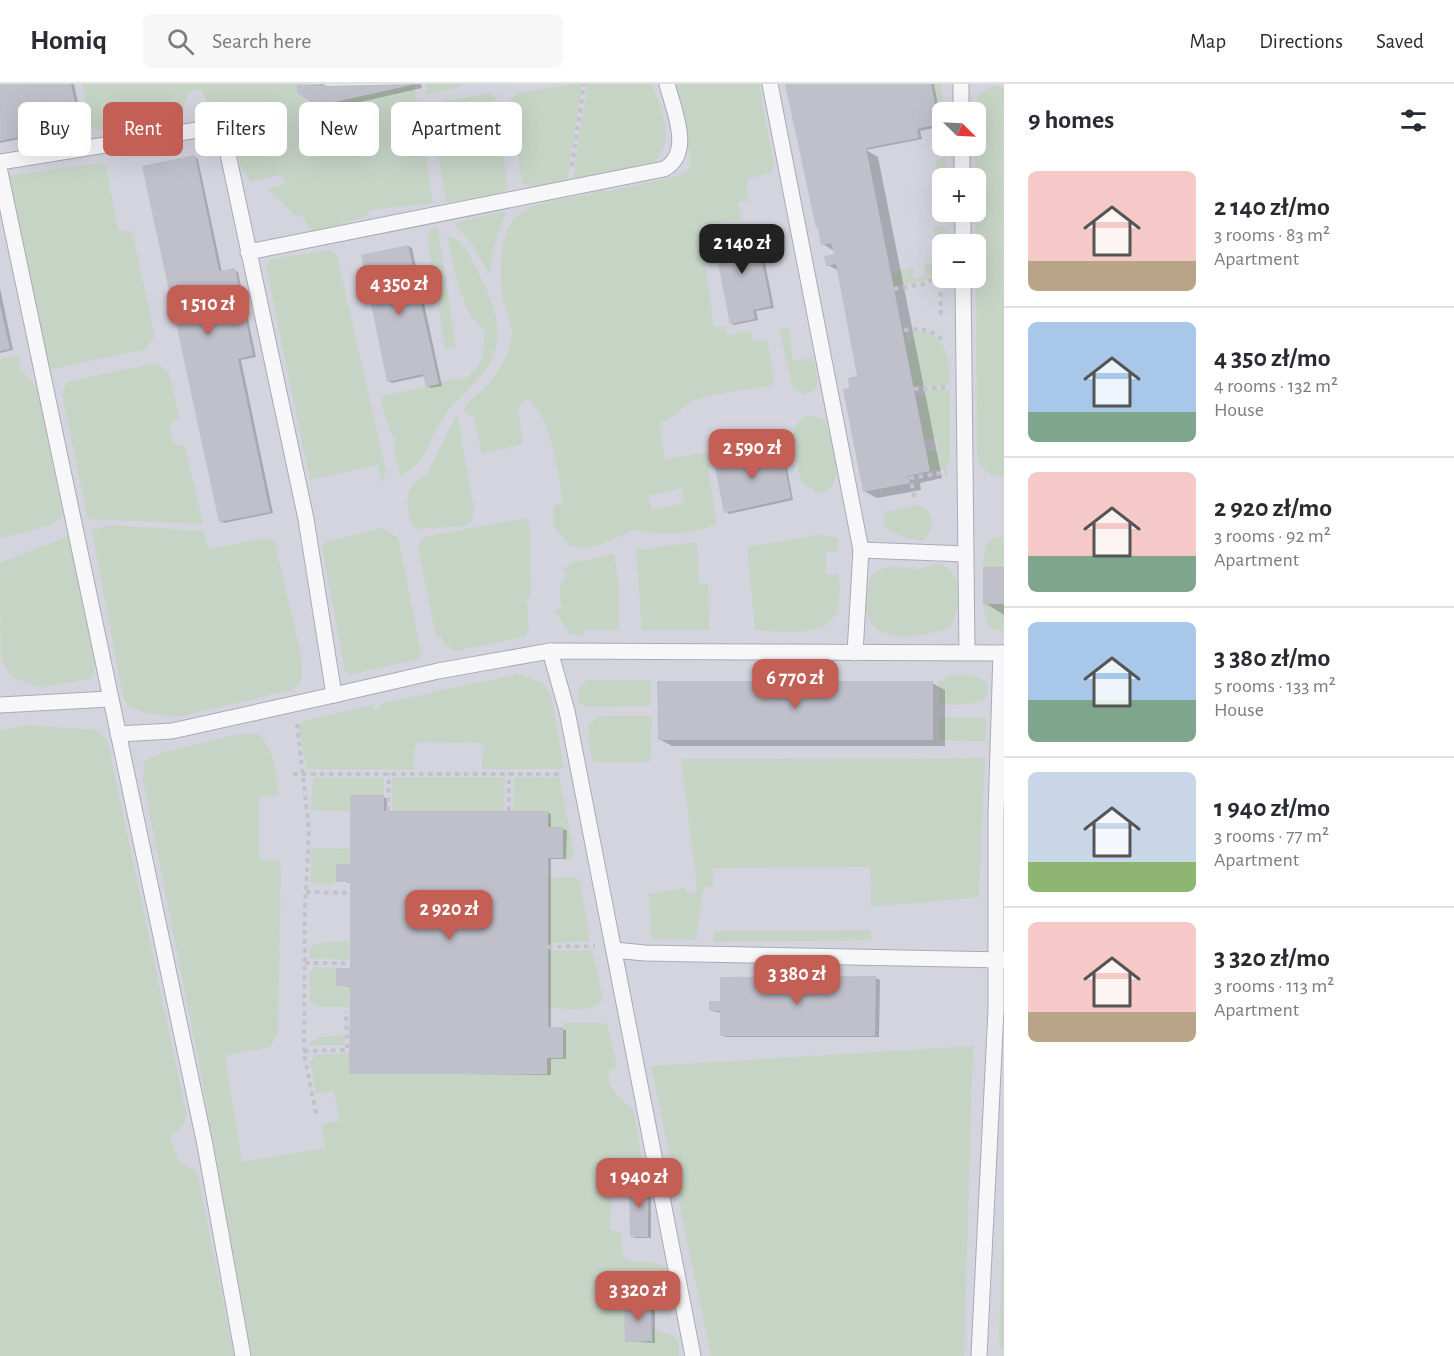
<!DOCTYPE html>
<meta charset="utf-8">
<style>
:root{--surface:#fff;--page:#f7f7f7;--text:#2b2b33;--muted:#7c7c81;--line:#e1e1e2;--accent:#c45f55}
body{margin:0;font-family:"Alegreya Sans",sans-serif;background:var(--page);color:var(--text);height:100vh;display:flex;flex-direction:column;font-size:22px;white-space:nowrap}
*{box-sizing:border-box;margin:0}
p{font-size:20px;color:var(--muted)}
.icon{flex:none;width:33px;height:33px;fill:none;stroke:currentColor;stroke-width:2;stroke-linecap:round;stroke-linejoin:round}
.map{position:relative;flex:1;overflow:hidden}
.details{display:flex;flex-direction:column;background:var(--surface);width:450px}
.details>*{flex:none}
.top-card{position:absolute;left:18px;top:18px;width:570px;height:54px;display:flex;gap:12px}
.needle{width:39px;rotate:114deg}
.controls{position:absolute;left:932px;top:18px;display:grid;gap:12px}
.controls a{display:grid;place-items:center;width:54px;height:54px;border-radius:9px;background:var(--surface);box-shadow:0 6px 24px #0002;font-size:30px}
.price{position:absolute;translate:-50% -51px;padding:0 14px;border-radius:12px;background:var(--accent);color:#fff;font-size:20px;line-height:39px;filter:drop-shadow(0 2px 3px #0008)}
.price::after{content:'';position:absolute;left:50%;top:36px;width:18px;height:14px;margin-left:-9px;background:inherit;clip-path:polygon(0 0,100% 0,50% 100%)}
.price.current{background:#222;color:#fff}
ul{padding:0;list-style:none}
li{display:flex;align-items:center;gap:18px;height:150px;padding:0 24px}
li+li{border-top:2px solid var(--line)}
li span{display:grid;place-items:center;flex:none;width:168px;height:120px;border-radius:9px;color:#555}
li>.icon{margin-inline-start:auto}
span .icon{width:72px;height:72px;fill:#fffc;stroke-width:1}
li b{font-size:26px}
h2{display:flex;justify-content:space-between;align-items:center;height:72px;padding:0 24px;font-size:26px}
.pill{padding:0 21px;border-radius:9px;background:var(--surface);box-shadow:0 6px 24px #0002;font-size:21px;line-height:54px}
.pill.current{background:var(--accent);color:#fff}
header{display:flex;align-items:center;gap:36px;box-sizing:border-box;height:84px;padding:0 30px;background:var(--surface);border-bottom:2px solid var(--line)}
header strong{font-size:28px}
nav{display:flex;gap:33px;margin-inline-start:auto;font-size:21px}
.search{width:420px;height:54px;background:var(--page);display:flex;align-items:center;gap:15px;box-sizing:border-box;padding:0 21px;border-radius:9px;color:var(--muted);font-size:22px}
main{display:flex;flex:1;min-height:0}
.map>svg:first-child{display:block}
.built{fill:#d3d4dd;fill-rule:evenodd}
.green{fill:#c6d4c6;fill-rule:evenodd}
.shadow{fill:#0003}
.building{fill:#bfc0ca}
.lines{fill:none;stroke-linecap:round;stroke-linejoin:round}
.service-casing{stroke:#a9abb5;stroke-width:17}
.path{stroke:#c2c3c9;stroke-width:4;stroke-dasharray:4.5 4.5;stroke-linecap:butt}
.service{stroke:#f7f7f9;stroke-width:15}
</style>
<header>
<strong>Homiq</strong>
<div class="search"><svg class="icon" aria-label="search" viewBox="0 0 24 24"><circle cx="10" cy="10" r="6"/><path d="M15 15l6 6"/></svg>Search here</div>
<nav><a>Map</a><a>Directions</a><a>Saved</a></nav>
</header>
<main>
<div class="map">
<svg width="1004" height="1272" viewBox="0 0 1004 1272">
<rect width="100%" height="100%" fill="#e4e5eb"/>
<!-- built -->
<path class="built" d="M0,0H283L317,22L414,0H1004V1272H0ZM942,28H975V62H942ZM942,94H975V128H942ZM942,160H975V194H942Z"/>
<!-- green -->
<g class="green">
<polygon points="83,0 297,0 297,9 317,22 414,0 433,119 370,126 367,132 313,149 300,129 297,133 268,105 286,99 282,90 251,98 241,83 230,26 204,29 206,16 201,5 189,8 178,35 96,47 89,41"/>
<polygon points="426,0 465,0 457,4 425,11"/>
<path d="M575,0H582L567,96C554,99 533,107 522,99L509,17L518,9Z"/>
<path d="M587,0H651C662,24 676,57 654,78L573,95Z"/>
<path d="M676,0H759L774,82L772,88L746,96L749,117L738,118L742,135L709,140L700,147L714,243L726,242L727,251L751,247L753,257L767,255L774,295L771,302C747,306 722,308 699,315C682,320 676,334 660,339L665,376L761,358L762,368L729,375L728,370L717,372L708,385L717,440L693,448L660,450L634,446L599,461L587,464L570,462L554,444L553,424L563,416C556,383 553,339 528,314L518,323L523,360L482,370L474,333L463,327C469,314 482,309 491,297C499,287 511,265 512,252C512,239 504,224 502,211C499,188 499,149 517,132C534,116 570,114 591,110L599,105L605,108L682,91L688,86L691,78ZM681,404L684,419L652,426L648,412Z"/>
<polygon points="934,0 941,0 945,28 942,28 942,43"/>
<path d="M995,2L1004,4V393C989,392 981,386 977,371L975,28H973C975,14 981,6 995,2Z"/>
<polygon points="489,9 495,14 501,51 484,53 486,70 503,68 507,98 505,106 497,111 446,118 430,24 441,18"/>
<polygon points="940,75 946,75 947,94 942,94 942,126 936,122 936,77"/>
<polygon points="100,79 106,81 118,146 130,147 133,152 155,252 145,265 49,286 7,92"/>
<polygon points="506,127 492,169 490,191 473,161 454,139"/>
<polygon points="939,142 948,146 949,160 942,160 942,184 924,197 894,202 891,189 913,183 914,195 926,193 924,181 940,177 933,143"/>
<polygon points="434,144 438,145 456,264 445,265 427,152 430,146"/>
<path d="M447,152C462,154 470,173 477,185C493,217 509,251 486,285C473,303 455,316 443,334C426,359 431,373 401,392L393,362L395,356C388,344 384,330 381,316L385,311L439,300L455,294L463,296C483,283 485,269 484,246C459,226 455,182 447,152Z"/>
<polygon points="330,166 337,172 386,387 382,399 378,381 310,396 266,182 270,176 276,174"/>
<polygon points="779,244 789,245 793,277 813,274 818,296 815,306 804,310 793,305"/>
<path d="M913,247C946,247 949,273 950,299C939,306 925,300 913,302L903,249H906L907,258L915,256Z"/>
<polygon points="19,271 20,284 38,306 62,429 61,434 50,441 0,455 0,275"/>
<polygon points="156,279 169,288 179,333 170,341 173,359 185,363 203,440 88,435 62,310 67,298"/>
<polygon points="925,305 946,305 950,308 950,373 946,385 930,387 926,367 938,366 936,354 924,356 916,312 926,311"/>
<path d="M457,330L474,424L472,437L463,442L416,445C403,427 403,401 426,391Z"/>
<path d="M812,331L824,336C833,356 842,386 831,404L820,410L802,399C797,376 780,338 812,331Z"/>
<path d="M919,421C936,431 935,443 923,457L905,454L883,442L885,428Z"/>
<path d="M524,434L529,436L530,447L531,514H527L529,544L525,553L456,567C448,564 444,561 441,552L436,553L419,468L420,457L424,453Z"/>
<polygon points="108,441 204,447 208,465 260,455 274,456 301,570 302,595 293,606 177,633 146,629 129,622 123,613 92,446"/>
<polygon points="382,444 398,453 421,569 419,575 350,591 345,587 322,463 326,458"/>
<path d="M823,450L838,455V467L826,468V490L839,491C839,500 840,510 839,519C834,557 782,547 755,546L747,463Z"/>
<path d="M69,452L90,551C96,567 97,578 92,594L41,604L12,593L1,576L0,479Z"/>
<polygon points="1004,453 1004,483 983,483 986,460 994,454"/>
<polygon points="697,458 699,499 708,499 709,546 642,546 636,466"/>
<polygon points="614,470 619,503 619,546 584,546 583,552 570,550 555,527 561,524 559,504 567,489 562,487 571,479"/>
<path d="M941,479C965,498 963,514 952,541C918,559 855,562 867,506C869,498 871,490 878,486C892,477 904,487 918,485C926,483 933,480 941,479Z"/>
<polygon points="983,520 1004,520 1004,548 988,543"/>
<polygon points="518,590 543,599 551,611 564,685 482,685 484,659 416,658 413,686 307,685 298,643 306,636 373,621 374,626 380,625 379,620"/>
<path d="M945,592C961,592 978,588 988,600L987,613C974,623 955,620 939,620V597H945Z"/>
<polygon points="587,596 651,596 651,622 590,623 579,620 578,607"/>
<polygon points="601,632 652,632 651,678 593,678 588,654 589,639"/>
<polygon points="939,633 986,634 985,657 939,656"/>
<path d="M26,641L95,646L107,655L186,1028C187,1039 178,1046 170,1053L179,1077L197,1088L234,1272H0V646Z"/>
<path d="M240,650H259C275,666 275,689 279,711L259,712V775L281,777L278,948L270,963L225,972L242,1078L325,1064L322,1040L340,1037L334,1007L316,1010L310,979L314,971L350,969V990H547V974H563V939H600L608,942L617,984L610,985C603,1003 623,1016 634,1027L642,1077L629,1081V1101L612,1102L610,1146L620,1147L623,1173C637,1182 647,1175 659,1180C683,1192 673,1224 651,1232V1219L625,1220V1257H651L652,1244L671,1251L679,1258V1272H252L198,974L143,696L144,677L165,668Z"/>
<polygon points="985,674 979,813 871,823 870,783 713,784 713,802 703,804 696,856 651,855 649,810 684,804 687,809 693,810 697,804 681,675"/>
<polygon points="392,693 502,693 505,695 504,727 392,727"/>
<polygon points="559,693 574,769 569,776 563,776 563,743 548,743 547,727 513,727 514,694"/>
<polygon points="313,694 384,694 384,711 350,711 350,727 315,727 311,724"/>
<polygon points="315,764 349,765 350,780 333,801 311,799 311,766"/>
<polygon points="573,793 580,796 590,857 548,859 548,794"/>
<polygon points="871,846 871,856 714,858 714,847"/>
<polygon points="349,857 349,876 310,874 310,864 316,859"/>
<path d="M592,866L603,915C594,930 563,924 548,924V867Z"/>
<polygon points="314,883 336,884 336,902 350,902 349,923 321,923 310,918 310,889"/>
<polygon points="344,951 344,961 308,961 320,953"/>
<polygon points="973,962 964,1272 711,1272 651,982"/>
<polygon points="1004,1110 1004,1267 1000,1263 999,1255"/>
</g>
<!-- shadow -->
<g class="shadow">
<polygon points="0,0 74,0 83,42 0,59"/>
<polygon points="323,0 327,2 421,0 422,4 326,26 317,21 299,1"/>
<polygon points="787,0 934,0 942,42 920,47 922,55 866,66 878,73 942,394 920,399 921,406 877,414 864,407 851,305 859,293 839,187 828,181 835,171 834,167 823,160"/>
<polygon points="195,73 198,75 222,188 234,186 238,188 256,273 241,276 273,429 224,439 220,437"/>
<polygon points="756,147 759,149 774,224 756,227 758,236 734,241 731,239"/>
<polygon points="408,162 412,164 442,302 431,304 427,302 425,292 392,299 389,297"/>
<polygon points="0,204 13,266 0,269"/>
<polygon points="781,366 784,368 793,416 729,430 726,427"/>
<polygon points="1004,484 1004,531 985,519"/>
<polygon points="932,599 945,606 945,662 672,662 659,655"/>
<polygon points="384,713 387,715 387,728 547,728 551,730 551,744 567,746 566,775 551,775 551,944 566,946 566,975 551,975 551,991 351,989 351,903 338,901 351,885 351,799 338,797 351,782"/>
<polygon points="876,894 880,896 879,953 725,953 722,951 722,929 711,927"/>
<polygon points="647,1099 651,1101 651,1154 635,1154 631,1152"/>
<polygon points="626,1221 655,1223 655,1259 626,1257"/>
</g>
<!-- building -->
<g class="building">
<polygon points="0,0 71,0 80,40 0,57"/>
<polygon points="297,0 321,2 411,1 317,22 297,9"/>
<polygon points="785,0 931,0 939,40 917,45 919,54 866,64 930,387 908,392 910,399 863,408 843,305 849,304 848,294 857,292 836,180 826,182 824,172 834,170 831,159 821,161 818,144 816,144"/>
<polygon points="195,71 219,187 235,184 253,271 238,275 270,428 219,438 142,82"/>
<polygon points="756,146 771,222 753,226 755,235 730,240 713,154"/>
<polygon points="408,161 439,300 426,303 423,290 387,298 361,171"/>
<polygon points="0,221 10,265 0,267"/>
<polygon points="781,364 791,414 724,429 714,378"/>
<rect x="983" y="483" width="21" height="37"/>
<polygon points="657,597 933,597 933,656 658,656"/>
<polygon points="350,711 384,711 384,727 548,727 548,743 563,743 563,774 548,774 548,943 563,943 563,974 547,974 547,990 349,990 350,902 336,902 336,884 350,884 350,798 336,798 336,780 350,780"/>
<polygon points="876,892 875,952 720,952 720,927 709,927 709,917 720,917 720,893"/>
<polygon points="629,1098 648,1098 648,1153 630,1153"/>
<polygon points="651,1219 652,1257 625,1258 624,1220"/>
</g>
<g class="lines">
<!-- service casing -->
<g class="service-casing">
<g id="service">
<polyline points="770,0 861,466 855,569"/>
<polyline points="961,0 961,28"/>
<polyline points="962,62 962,94"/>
<polyline points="0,78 222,42 306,435 334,611 438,587 550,567 1004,569"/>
<polyline points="0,88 205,1061 243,1272"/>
<polyline points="963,128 963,160"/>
<path d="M248,168L664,85C694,69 673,25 667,0"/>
<polyline points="963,194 967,568"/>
<polyline points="861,466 966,470"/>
<polyline points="550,567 567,627 693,1272"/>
<polyline points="0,621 109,615"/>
<polyline points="118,650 172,647 334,611"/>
<polyline points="614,866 645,869 1004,876"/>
<polyline points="979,1272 996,925 996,730 1001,569"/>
</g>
</g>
<!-- path -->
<g class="path">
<polyline points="572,82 584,0"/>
<polyline points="940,190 941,232"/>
<polyline points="894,205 924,200 942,189"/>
<path d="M904,246C921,244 931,245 944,257"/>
<polyline points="914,305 945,303"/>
<polyline points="914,413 911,394 947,388"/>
<polyline points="297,640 309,746 305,824 304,970 317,1034"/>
<polyline points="293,690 559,690"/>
<polyline points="388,727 389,689"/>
<polyline points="509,727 509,690"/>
<polyline points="306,808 350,809"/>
<polyline points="548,863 595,862"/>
<polyline points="305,879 349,879"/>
<polyline points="304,967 347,966 346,927"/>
</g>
<!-- service -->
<use href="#service" class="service"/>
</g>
</svg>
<div class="controls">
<a><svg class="needle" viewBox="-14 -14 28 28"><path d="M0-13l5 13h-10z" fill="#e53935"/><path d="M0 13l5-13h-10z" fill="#7c7c81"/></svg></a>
<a>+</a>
<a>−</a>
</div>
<b class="price current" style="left:742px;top:191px">2 140 zł</b>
<b class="price" style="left:399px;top:232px">4 350 zł</b>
<b class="price" style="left:208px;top:252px">1 510 zł</b>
<b class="price" style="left:752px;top:396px">2 590 zł</b>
<b class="price" style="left:795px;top:626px">6 770 zł</b>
<b class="price" style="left:449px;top:857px">2 920 zł</b>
<b class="price" style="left:797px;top:922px">3 380 zł</b>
<b class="price" style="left:639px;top:1125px">1 940 zł</b>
<b class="price" style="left:638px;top:1238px">3 320 zł</b>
<div class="top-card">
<a class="pill">Buy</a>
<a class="pill current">Rent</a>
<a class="pill">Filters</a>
<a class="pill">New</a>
<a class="pill">Apartment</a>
</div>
</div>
<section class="details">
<h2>9 homes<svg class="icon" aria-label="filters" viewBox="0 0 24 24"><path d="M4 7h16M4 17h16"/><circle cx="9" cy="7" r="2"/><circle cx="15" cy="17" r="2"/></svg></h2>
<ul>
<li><span style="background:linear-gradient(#f6c9c9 75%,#b9a48a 0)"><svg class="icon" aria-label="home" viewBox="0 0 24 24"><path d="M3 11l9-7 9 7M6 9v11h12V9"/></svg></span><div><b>2 140 zł/mo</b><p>3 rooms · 83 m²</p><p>Apartment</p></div></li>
<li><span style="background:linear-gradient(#a9c7e8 75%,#7fa58c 0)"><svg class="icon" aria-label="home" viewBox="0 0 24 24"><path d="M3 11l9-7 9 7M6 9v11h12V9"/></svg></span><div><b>4 350 zł/mo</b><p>4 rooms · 132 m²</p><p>House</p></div></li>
<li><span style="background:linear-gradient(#f6c9c9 70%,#7fa58c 0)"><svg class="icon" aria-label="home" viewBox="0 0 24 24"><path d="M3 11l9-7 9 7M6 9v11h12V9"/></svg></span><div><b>2 920 zł/mo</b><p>3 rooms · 92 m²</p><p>Apartment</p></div></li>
<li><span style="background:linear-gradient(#a9c7e8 65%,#7fa58c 0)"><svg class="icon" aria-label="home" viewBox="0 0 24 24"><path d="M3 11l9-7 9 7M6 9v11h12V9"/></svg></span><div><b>3 380 zł/mo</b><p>5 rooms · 133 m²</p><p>House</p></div></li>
<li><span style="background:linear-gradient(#c9d6e8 75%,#8fb573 0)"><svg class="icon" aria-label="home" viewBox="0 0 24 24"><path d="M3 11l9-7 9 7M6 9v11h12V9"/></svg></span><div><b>1 940 zł/mo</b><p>3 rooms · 77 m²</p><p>Apartment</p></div></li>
<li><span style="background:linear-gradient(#f6c9c9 75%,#b9a48a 0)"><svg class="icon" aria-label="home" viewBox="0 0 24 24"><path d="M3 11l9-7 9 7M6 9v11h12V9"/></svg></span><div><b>3 320 zł/mo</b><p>3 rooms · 113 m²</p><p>Apartment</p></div></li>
</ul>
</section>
</main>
